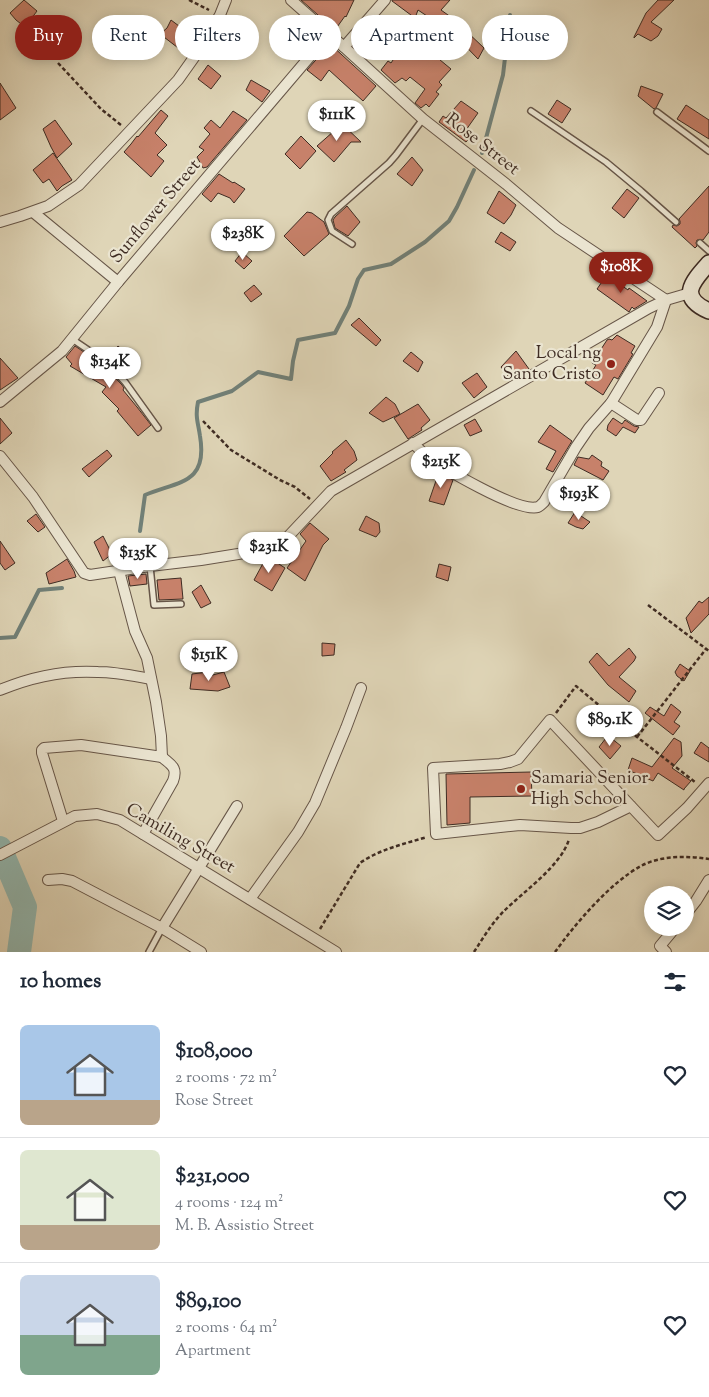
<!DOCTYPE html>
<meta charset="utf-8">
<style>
:root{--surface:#fff;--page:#f6f6f7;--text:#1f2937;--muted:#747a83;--line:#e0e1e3;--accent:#8f2418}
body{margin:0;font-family:"Sorts Mill Goudy",serif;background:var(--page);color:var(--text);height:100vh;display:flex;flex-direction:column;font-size:19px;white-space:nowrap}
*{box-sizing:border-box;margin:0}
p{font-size:16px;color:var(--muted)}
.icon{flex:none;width:28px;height:28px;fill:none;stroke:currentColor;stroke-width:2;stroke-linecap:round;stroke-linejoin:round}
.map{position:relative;height:952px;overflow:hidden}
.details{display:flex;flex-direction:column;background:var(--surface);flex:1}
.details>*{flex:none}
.banner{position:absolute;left:15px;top:15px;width:680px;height:45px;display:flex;gap:10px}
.buttons{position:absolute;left:644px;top:886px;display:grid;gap:10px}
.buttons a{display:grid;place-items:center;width:50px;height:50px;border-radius:50%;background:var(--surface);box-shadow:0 2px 12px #0003;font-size:25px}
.price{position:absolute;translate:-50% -42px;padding:0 11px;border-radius:18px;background:#fff;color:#222;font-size:16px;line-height:32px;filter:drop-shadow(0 1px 2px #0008)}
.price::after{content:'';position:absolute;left:50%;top:30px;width:15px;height:11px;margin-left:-8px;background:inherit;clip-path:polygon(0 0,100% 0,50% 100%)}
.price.on{background:var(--accent);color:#fff}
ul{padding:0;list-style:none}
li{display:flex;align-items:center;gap:15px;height:125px;padding:0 20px}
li+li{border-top:1px solid var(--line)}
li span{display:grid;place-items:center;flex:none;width:140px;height:100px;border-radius:8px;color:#555}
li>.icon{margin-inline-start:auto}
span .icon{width:60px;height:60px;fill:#fffc;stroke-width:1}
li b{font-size:21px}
h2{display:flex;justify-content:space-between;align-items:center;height:60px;padding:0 20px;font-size:21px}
.pill{padding:0 18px;border-radius:22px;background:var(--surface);box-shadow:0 2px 12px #0003;font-size:18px;line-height:45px}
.pill.on{background:var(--accent);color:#fff}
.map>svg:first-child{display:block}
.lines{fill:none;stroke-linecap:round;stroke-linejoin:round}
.stream{stroke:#718078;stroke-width:4}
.river{stroke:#93b8b0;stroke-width:24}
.building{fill:#c7816a;stroke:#3f2c23}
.service-casing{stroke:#675648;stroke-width:8}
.minor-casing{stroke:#675648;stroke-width:12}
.secondary-casing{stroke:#3f2c23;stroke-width:18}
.path{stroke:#3f2c23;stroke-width:2.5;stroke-dasharray:4 2.5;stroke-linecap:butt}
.service{stroke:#eae4d0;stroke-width:5}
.minor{stroke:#eae4d0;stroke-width:10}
.secondary{stroke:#eae4d0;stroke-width:15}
.poi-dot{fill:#8f2418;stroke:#eae4d0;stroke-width:2}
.labels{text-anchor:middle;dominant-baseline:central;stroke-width:4.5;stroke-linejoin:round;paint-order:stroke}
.street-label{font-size:18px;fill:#3f2c23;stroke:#eae4d0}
.poi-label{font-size:18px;fill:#3f2c23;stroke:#eae4d0;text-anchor:end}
</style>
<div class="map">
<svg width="709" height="952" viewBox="0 0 709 952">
<rect width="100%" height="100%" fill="#dfd5b7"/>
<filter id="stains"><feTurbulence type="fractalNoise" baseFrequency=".004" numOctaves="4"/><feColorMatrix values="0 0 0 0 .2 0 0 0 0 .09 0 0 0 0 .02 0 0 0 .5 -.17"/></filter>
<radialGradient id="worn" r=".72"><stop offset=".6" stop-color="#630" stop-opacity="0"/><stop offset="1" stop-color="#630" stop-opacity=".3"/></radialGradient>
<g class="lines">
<!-- stream -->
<g class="stream">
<polyline points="482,153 503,75 510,15"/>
<path d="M140,531L145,495C179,481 208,484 200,436C198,422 195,417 198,402L232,391L258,372L291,379L293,361L298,340L335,333L349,306L358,279L364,270L391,264L425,242L449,221L457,207L474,170"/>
<polyline points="0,638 15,637 39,590 62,588"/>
</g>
<!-- river -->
<polyline class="river" points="0,848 25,907 19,952"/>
</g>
<!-- building -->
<g class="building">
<polygon points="24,0 37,11 25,27 16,20 10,13"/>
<polygon points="301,0 354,0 346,17 345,16 335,30"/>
<polygon points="392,0 450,0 441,10 455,20 452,23 464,29 484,48 478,59 449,29 448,30 418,10 415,18 392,1"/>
<polygon points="658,0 674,0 651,22 662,29 658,36 651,41 638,34 634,38 634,37 646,13"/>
<polygon points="171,20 195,38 186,54 160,34 167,28"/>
<polygon points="287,21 300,30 305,22 320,34 300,57 298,53 275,38"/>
<polygon points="411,36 451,69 439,82 442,85 436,92 439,94 429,107 426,104 421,108 415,103 425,89 410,77 406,81 402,78 395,83 381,70 388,61 391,63 401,48"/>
<polygon points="330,44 376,86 363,101 329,70 321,81 307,70"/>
<polygon points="208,65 221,76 211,89 198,79"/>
<polygon points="251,80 270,91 262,102 246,90"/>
<polygon points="0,83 16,108 0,120"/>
<polygon points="641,86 663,94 656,108 654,109 638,96"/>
<polygon points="557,100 571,109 562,123 548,114"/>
<polygon points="461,101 478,113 466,130 474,134 466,142 439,122 443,116 446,118"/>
<polygon points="686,105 709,120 709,139 677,119"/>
<polygon points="161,110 168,116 155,133 167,145 157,155 164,161 151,177 124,152 131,144 137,136 138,137"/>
<polygon points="233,111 247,120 207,167 203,168 197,157 204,150 199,147 210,134 204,128 211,120 220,128"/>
<polygon points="55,120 72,144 57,158 51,147 43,129"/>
<polygon points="339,121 361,142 351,142 334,162 317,146 334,131 334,129"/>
<polygon points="301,136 316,151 300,169 285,154"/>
<polygon points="53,153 72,180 62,186 57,191 49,179 43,183 33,170"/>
<polygon points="412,157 423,170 412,186 397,174"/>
<polygon points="219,174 233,183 234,182 245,189 234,203 230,198 218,193 211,202 202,194"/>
<polygon points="709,186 709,232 703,240 697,240 696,243 697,246 695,248 672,227 673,225 677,226 680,224 680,221 679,219"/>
<polygon points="627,189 639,198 624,218 612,208"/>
<polygon points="499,191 516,205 511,215 504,224 487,213"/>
<polygon points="347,206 360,222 348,236 335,228 333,220 335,217"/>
<polygon points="307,212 312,213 324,222 329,234 304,256 284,236"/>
<polygon points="501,232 516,242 510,251 495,242"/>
<polygon points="242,252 252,261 244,269 235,261"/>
<polygon points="606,276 610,280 611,278 628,290 629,288 647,301 634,309 632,307 629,312 597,289"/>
<polygon points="254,285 262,294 251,302 244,293"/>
<polygon points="359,318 381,340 376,346 351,325"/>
<polygon points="617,335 635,346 631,353 633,354 618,379 614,377 603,395 585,383 596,365 592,363 607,340 609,339 612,340"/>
<polygon points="75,346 103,365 122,385 124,388 123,390 137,407 151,425 138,436 117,411 119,409 102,392 106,387 70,366 72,364 66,357"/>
<polygon points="118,346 134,360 122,373 108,358"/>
<polygon points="516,351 529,369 511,380 501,367"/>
<polygon points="411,352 423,362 418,372 403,361"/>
<polygon points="0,358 18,378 0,390"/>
<polygon points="477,373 487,387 474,398 462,383"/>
<polygon points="386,397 395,404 400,414 383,422 369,413"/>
<polygon points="418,404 430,420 421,428 422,430 408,439 394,418"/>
<polygon points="0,418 12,433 0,444"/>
<polygon points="613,418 622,424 625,420 634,426 639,427 635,433 623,427 616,436 607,430 608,425"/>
<polygon points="475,419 482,431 470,436 464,425"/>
<polygon points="550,425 572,441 553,472 546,469 556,451 538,442"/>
<polygon points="346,440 354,451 357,460 344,470 346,472 331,481 320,466 333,453 332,452"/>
<polygon points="107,450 112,456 89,477 82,469"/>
<polygon points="592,455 602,462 601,466 609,471 603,480 574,465 578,457 589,459"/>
<polygon points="439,472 453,480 444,505 429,501"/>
<polygon points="575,512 590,522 583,529 576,527 568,523"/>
<polygon points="36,514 45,527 38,532 27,521"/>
<polygon points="366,516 379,523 380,532 376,537 359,530"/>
<polygon points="310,523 329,539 323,545 305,581 287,568 306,541 300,534"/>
<polygon points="103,536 112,554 103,561 94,542"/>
<polygon points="0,541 15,563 5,570 0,563"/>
<polygon points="267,556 285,568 272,591 254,580"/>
<polygon points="67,559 74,571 76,577 49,584 46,573"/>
<polygon points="439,564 451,567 448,581 436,577"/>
<polygon points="146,574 147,584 130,586 128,576"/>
<polygon points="181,578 183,599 159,600 157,580"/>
<polygon points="201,585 211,603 201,608 192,592"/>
<polygon points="709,597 709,614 691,633 686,618 699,601 702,603"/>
<polygon points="322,643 335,644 334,655 322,656"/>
<polygon points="629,648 636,657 634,661 619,677 636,691 629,702 608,685 589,662 597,653 609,666"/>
<polygon points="680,664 690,671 684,681 677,676 675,672"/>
<polygon points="208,672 209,676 224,672 230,687 218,691 190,689 192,674"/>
<polygon points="671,704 681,712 674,722 680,726 673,735 645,713 650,707 664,716"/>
<polygon points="606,738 609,741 611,738 621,746 610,759 599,747"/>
<polygon points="674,738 681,742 682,756 672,768 691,781 684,789 684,790 658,773 653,781 628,770 632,758 652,767"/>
<polygon points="701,742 709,748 709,762 694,753"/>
<polygon points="531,772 532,796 470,797 470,823 447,825 446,774"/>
</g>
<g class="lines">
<!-- service casing -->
<g class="service-casing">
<g id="service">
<polyline points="531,111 606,162 641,191 676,222"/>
<polyline points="657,112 709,151"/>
<polyline points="700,243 709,251"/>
<polyline points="352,244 332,231 328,220 331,214 389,163 396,155 423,119"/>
<polyline points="72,339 106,362 125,382 158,428"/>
<polyline points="150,566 154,605 181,604"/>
<polyline points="149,952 162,928"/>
</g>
</g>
<!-- minor casing -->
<g class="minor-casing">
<g id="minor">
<path d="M291,0L344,47L423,119L506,184L558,228L666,300L657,327L611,403L589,428L576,447L544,502C543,503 539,507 538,507C518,513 441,467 424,454C420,450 417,447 413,443"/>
<polyline points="344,47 385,0"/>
<polyline points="33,212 118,282"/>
<polyline points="0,222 20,216 48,206 79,185 178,80 200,49 220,15 226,0"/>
<polyline points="0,402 62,351 118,282 329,34"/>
<polyline points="611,403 637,420 641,420 659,393"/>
<polyline points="0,456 33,497 84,573 90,575 150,566 201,560 269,549 282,543 331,491 649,308 666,300 690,293"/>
<path d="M0,690C31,677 64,670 98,672C116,672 134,676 151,679"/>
<polyline points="631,806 598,822 580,828 571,828 520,825 436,834 433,768 500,764 510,762 518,759 550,720 658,835 687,808 709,783"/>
<polyline points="63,821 42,753 42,750 44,748 81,745 162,757 161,736 156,702 147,658 135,631 119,571"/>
<path d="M143,834L173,781C178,767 171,765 162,757"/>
<polyline points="0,855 75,816 97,814 120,820 336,952"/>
<polyline points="48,880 62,879 72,881 162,928 201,952"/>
<polyline points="250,899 298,832 315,803 346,728 361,688"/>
<polyline points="685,915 696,901 709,880"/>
<polyline points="162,928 237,806"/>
<polyline points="666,952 660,946 675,928"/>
</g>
</g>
<!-- secondary casing -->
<g class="secondary-casing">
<path id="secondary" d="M709,263C693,281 677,297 709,311"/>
</g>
<!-- path -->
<g class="path">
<polyline points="189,0 209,10"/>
<polyline points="58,63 101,109 121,125"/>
<polyline points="203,421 231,450 280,480 295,487 310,499"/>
<polyline points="648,605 709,651"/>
<polyline points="556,713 576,686 637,737 695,782"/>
<polyline points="637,737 706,649"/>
<path d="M320,929L360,863C380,849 404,844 427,837"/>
<path d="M474,952C483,938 492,923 504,911C523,892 562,865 569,839"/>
<path d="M555,952C575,924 611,882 641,866C661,855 688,856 709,859"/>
</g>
<!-- service -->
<use href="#service" class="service"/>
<!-- minor -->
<use href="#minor" class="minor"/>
<!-- secondary -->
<use href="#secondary" class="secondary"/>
</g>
<!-- markers -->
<g class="poi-dot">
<circle cx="611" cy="364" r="5"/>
<circle cx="521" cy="789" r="5"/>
</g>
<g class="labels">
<!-- street labels -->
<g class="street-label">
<text transform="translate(482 145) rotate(38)">Rose Street</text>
<text transform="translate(156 212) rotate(-50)">Sunflower Street</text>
<text transform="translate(180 839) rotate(30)">Camiling Street</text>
</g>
<!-- poi labels -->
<g class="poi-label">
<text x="601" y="354">Local ng<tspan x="601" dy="21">Santo Cristo</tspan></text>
<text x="531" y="779" text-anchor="start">Samaria Senior<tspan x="531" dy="21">High School</tspan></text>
</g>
</g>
<rect width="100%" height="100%" filter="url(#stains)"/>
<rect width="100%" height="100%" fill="url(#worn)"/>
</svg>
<div class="buttons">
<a><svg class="icon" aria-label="layers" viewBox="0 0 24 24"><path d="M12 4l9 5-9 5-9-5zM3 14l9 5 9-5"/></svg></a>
</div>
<b class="price" style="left:337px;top:142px">$111K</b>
<b class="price" style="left:243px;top:261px">$238K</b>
<b class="price on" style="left:621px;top:294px">$108K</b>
<b class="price" style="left:110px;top:389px">$134K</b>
<b class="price" style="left:441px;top:489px">$215K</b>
<b class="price" style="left:579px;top:521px">$193K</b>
<b class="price" style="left:269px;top:574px">$231K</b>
<b class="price" style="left:138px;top:580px">$135K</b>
<b class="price" style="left:209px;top:682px">$151K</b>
<b class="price" style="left:610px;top:747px">$89.1K</b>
<div class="banner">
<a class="pill on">Buy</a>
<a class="pill">Rent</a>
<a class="pill">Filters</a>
<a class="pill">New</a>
<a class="pill">Apartment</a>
<a class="pill">House</a>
</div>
</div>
<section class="details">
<h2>10 homes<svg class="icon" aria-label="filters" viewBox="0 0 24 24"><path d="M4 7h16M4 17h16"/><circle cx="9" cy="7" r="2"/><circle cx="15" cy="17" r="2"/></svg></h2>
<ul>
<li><span style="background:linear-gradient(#a9c7e8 75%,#b9a48a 0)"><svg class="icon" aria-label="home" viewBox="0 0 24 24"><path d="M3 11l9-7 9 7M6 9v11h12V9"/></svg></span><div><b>$108,000</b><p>2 rooms · 72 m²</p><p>Rose Street</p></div><svg class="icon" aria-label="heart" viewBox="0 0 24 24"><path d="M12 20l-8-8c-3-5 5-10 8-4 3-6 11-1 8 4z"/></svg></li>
<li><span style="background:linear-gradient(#dfe7d0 75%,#b9a48a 0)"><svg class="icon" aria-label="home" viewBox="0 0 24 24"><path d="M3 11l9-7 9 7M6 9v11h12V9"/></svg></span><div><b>$231,000</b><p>4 rooms · 124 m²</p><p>M. B. Assistio Street</p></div><svg class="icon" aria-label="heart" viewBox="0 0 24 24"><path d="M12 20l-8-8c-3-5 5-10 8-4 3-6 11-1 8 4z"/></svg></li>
<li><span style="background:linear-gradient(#c9d6e8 60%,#7fa58c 0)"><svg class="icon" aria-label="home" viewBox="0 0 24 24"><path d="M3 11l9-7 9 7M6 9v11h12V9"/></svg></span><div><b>$89,100</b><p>2 rooms · 64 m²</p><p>Apartment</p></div><svg class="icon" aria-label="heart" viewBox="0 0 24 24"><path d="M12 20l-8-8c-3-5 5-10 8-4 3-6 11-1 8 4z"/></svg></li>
</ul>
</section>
